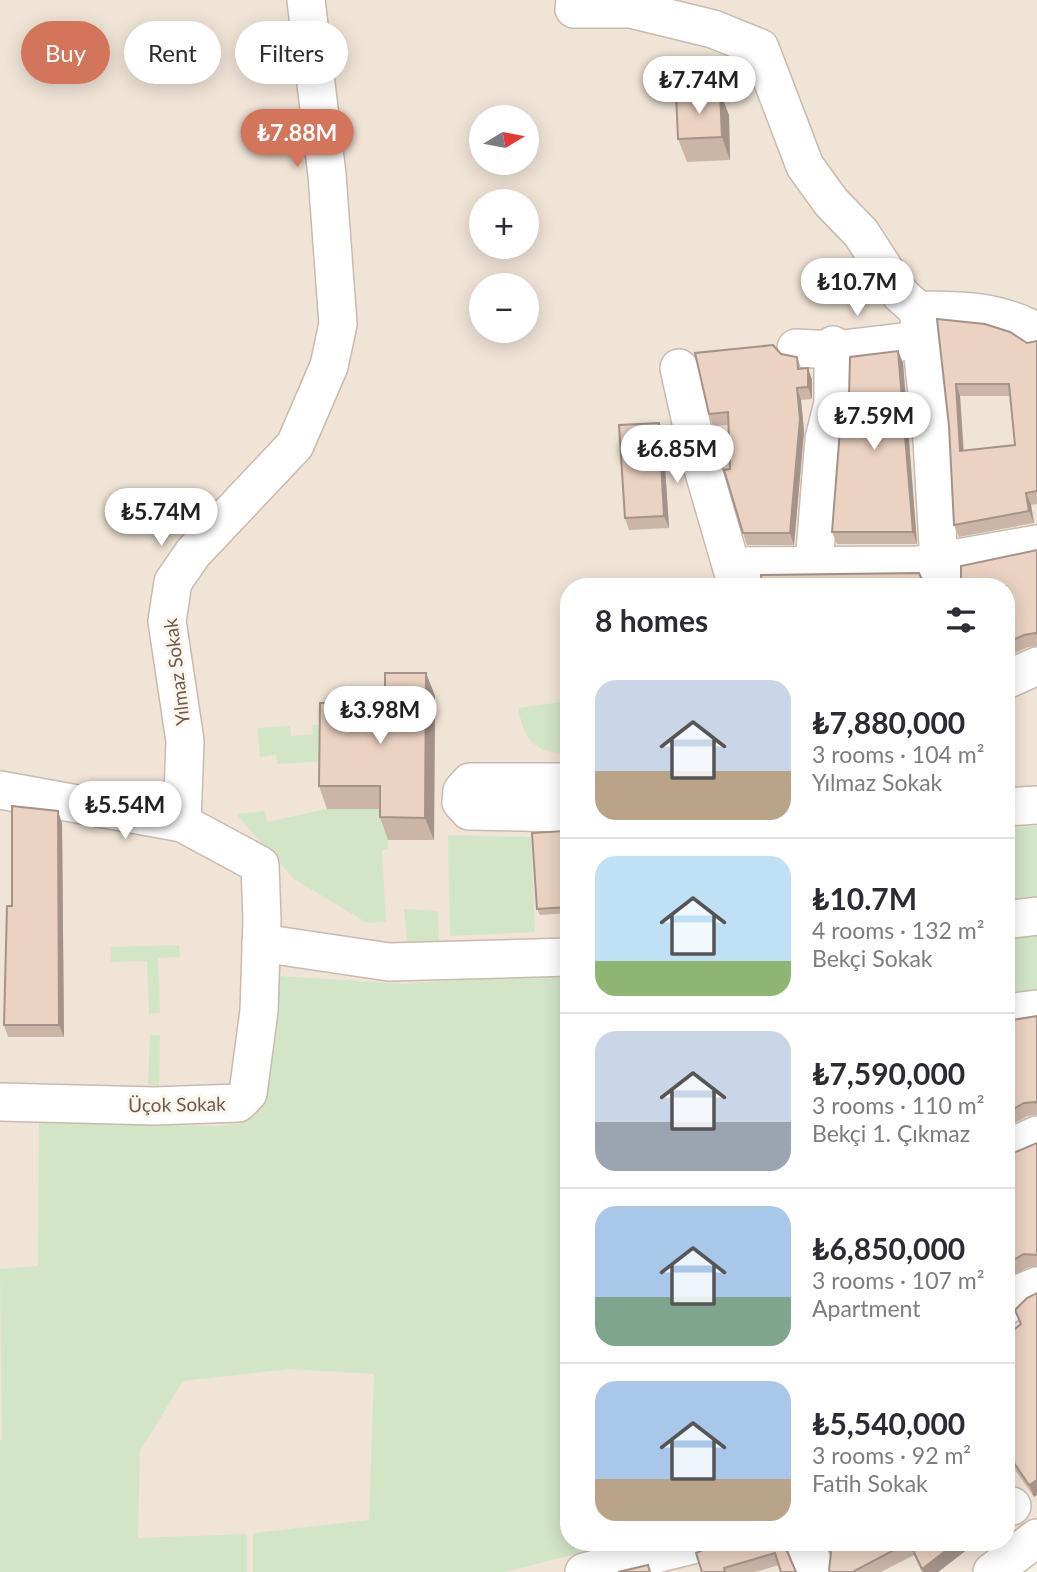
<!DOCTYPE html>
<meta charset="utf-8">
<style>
:root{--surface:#fff;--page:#f7f7f7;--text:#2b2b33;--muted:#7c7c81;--line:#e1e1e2;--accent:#d3755b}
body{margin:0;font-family:Lato,sans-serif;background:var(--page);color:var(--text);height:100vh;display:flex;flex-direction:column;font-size:26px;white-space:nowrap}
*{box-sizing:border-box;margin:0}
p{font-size:23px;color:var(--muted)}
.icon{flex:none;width:38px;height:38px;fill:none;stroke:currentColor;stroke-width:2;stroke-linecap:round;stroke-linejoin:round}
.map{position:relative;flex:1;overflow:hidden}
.panel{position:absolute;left:560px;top:578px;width:455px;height:973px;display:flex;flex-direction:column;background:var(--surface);border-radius:28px;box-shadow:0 4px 18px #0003}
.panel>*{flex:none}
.top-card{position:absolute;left:21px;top:21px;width:434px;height:63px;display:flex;gap:14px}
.needle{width:46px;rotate:80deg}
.tools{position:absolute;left:469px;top:105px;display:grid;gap:14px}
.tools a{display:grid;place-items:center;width:70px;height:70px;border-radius:50%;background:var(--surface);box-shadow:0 4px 18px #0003;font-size:35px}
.price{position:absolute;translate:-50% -60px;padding:0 16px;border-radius:24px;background:#fff;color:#222;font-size:23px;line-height:46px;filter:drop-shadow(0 2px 4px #0008)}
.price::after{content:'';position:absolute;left:50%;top:42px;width:21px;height:16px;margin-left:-10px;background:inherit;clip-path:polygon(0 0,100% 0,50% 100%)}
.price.on{background:var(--accent);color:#fff}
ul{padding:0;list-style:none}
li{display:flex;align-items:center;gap:21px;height:175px;padding:0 35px}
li+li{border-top:2px solid var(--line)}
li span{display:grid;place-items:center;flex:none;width:196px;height:140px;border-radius:21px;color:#555}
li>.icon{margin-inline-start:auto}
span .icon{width:84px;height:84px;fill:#fffc;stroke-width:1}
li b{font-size:30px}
h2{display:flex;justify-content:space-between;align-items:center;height:84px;padding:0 35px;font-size:30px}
.chip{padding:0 24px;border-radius:32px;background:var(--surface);box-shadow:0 4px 18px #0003;font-size:24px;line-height:63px}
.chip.on{background:var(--accent);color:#fff}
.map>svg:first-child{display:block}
.residential{fill:#f0e4d6;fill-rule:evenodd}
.green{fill:#d3e5c7}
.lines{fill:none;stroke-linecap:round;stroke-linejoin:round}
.minor-casing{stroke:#c9baae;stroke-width:40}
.minor{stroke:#fff;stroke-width:37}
.wall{fill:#cab5a7;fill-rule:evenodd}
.shaded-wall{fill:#a49388}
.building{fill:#ebd2c2;stroke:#a49388;stroke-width:2;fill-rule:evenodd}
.labels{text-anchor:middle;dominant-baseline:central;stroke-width:6;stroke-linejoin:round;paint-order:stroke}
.street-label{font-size:19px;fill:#6f5a4f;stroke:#fdf6ec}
</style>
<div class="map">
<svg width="1037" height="1572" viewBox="0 0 1037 1572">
<rect width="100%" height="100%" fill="#f9f2e7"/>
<!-- residential -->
<path class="residential" d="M0,0H1037V1562L1023,1572H0ZM481,117H527V163H481ZM481,201H527V247H481ZM481,285H527V331H481ZM569,586H1006V1542H569Z"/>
<!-- green -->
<g class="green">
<path d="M569,701V753C533,753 525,741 518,708Z"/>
<polygon points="312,725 328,725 328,761 277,764 276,755 260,757 257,728 290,726 291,736 313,734"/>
<polygon points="327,809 388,809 388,850 382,850 386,921 367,923 294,879 236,814 265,811 267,822"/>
<polygon points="1037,826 1037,897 1006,901 1006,829"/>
<polygon points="448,835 531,837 535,932 450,936"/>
<polygon points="404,909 438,911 439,945 408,947"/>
<polygon points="1037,927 1037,1000 1006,1004 1006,931"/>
<polygon points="179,945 180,957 158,958 160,1013 149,1014 147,961 111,962 110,947"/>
<path d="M569,972V1542H622L505,1572H253V1533L369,1520L374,1374L290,1369L183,1381L140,1451L138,1538L247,1534V1572H0V1440H2L0,1269L38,1266L39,1123L217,1126C229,1124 242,1124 253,1117C277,1099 266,1010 279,976L405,984Z"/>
<polygon points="150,1035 160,1035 159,1086 148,1085"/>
</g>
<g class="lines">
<!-- minor casing -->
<g class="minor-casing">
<g id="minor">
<path d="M575,0L574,9H631L713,29L760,48L805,166L831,202L861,233L901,295L918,310C961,310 999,310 1037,332"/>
<polyline points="918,310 932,440 939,563 945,585"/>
<polyline points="796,348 834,350 919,340"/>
<polyline points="679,368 696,445 737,586"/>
<polyline points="814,564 824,439 833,403 833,345"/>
<polyline points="732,566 918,565 1037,544"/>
<polyline points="1006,680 1037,666"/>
<polyline points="569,782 470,782 462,791 461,802 469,811 569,813"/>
<polyline points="0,790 182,823 260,865 262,920 259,1011 248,1093 238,1103 155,1106 0,1102"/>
<polyline points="1006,807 1037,805"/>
<polyline points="182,823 185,741 167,621 173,582 193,553 295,445 329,366 338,324 327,175 306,0"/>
<polyline points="1006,920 1037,916"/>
<polyline points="261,943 389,962 569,957"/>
<polyline points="1006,1013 1037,1009"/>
<polyline points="1006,1149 1037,1135"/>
<polyline points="1006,1306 1020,1293 1037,1286"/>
<polyline points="1006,1504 1012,1506"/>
<polyline points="805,1542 816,1572"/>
<polyline points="584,1572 704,1542"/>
<polyline points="992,1572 1037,1538"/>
</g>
</g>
<!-- minor -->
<use href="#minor" class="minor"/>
</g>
<!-- wall -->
<g class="wall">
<polygon points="729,115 730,160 687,162 678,139"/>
<path d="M937,319L1027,343L1037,341V504L1031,505L1034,523L959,537L954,525L949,426ZM960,396H1010L1015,445L964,451Z"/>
<polygon points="898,351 903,363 917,544 837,544 832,532 854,426"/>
<polygon points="781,354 797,357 801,368 808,368 812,380 812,399 801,400 804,431 794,545 747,545 743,533 730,469 728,425 713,426 709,414"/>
<polygon points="663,435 669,528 629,530 625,518"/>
<polygon points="1037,550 1037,646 1028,647 1006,657 1006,586"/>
<polygon points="426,673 435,696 434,840 388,840 380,817 380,809 327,809 319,786 385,703"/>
<polygon points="62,823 64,1037 8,1037 4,1025 12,906"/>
<polygon points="565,831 567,837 569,864 569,913 540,915 537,909"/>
<polygon points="1037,1016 1037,1115 1028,1116 1006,1127 1006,1021"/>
<polygon points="1037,1143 1037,1267 1029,1267 1006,1279 1006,1156"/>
<polygon points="1037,1293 1037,1495 1034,1497 1006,1457 1006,1336 1021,1325 1015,1310"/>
<polygon points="716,1542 785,1542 785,1547 779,1565 755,1572 702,1572"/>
<polygon points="827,1542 977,1542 938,1572 922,1572 914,1555 881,1572 830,1572 831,1553"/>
</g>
<!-- shaded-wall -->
<g class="shaded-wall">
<polygon points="720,92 729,115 730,160 722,137"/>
<polygon points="898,351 903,363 917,544 913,532"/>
<polygon points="808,368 812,380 812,399 808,387"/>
<polygon points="956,384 960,396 964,463 960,451"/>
<polygon points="797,388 801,400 804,431 794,545 790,533"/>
<polygon points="659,423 663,435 669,528 664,516"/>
<polygon points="1026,493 1031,505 1034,523 1029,511"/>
<polygon points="426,673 435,696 434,840 425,818"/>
<polygon points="58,811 62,823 64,1037 59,1025"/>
<polygon points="565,831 567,837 569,864 569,893"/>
<polygon points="1037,1480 1037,1495 1034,1497 1029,1485"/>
<polygon points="957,1542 977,1542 938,1572 923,1572 922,1569"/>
</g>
<!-- building -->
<g class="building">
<polygon points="720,92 722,137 678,139 676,94"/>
<path d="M937,319L985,324L1010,332L1027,343L1037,341V491L1026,493L1029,511L954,525L949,426ZM956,384H1009L1015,445L960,451Z"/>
<polygon points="773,345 781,354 797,357 798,369 808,368 808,387 797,388 800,419 790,533 743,533 724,470 730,469 728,412 709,414 695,353"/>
<polygon points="898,351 913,532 832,532 840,430 841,427 854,426 849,397 850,357"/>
<polygon points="659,423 664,516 625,518 619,425"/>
<polygon points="1037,550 1037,634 1035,633 1024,635 1006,643 1006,586 956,586 961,579 961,566"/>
<polygon points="919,573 925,586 762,586 761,575"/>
<polygon points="385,673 426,673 425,818 380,817 380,786 319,786 320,703 385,703"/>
<polygon points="12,806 58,811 59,1025 4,1025 7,906 12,906"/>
<polygon points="565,831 569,907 537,909 532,833"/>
<polygon points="1037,1016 1037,1103 1035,1102 1024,1103 1006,1113 1006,1021"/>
<polygon points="1037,1143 1037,1255 1024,1254 1006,1264 1006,1156"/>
<polygon points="1037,1293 1037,1480 1029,1485 1006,1451 1006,1336 1021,1324 1015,1310 1027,1298"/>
<polygon points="716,1542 783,1542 796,1572 781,1572 775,1553 724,1568 725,1572 702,1572 696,1553 714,1545"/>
<polygon points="827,1542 957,1542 922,1569 909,1542 854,1571 854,1572 830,1572 829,1570 831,1553"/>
<polygon points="648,1565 650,1572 618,1572"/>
</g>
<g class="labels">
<!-- street labels -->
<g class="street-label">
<text transform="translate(176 672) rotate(-97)">Yılmaz Sokak</text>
<text transform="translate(177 1104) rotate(-1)">Üçok Sokak</text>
</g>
</g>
</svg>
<div class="tools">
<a><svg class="needle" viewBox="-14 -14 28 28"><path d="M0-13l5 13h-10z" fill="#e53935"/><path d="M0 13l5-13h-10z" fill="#7c7c81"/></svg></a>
<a>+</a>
<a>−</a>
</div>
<b class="price" style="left:699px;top:116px">₺7.74M</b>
<b class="price on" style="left:297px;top:169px">₺7.88M</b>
<b class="price" style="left:857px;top:318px">₺10.7M</b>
<b class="price" style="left:874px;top:452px">₺7.59M</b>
<b class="price" style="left:677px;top:485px">₺6.85M</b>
<b class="price" style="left:161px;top:548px">₺5.74M</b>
<b class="price" style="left:380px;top:746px">₺3.98M</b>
<b class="price" style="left:125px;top:841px">₺5.54M</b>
<div class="top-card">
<a class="chip on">Buy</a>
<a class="chip">Rent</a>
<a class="chip">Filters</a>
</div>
<section class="panel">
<h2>8 homes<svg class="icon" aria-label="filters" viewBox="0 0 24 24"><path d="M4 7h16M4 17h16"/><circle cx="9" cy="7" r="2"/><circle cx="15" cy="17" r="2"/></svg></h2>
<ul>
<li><span style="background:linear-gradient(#c9d6e8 65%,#b9a48a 0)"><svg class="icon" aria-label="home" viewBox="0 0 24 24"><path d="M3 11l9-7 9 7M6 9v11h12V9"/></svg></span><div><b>₺7,880,000</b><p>3 rooms · 104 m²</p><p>Yılmaz Sokak</p></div></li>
<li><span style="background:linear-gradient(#bfe0f5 75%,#8fb573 0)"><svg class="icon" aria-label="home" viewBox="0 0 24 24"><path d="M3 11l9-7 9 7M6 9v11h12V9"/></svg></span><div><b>₺10.7M</b><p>4 rooms · 132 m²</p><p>Bekçi Sokak</p></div></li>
<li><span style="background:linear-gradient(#c9d6e8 65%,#9aa5b1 0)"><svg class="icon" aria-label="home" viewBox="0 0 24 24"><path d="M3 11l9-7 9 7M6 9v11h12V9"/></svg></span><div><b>₺7,590,000</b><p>3 rooms · 110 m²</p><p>Bekçi 1. Çıkmaz</p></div></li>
<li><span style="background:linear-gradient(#a9c7e8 65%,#7fa58c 0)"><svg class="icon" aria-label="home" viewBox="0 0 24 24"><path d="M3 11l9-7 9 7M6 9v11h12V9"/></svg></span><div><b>₺6,850,000</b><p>3 rooms · 107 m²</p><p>Apartment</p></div></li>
<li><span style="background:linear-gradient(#a9c7e8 70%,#b9a48a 0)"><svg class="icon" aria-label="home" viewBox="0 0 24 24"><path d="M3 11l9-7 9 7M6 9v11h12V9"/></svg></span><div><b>₺5,540,000</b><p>3 rooms · 92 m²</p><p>Fatih Sokak</p></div></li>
</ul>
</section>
</div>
